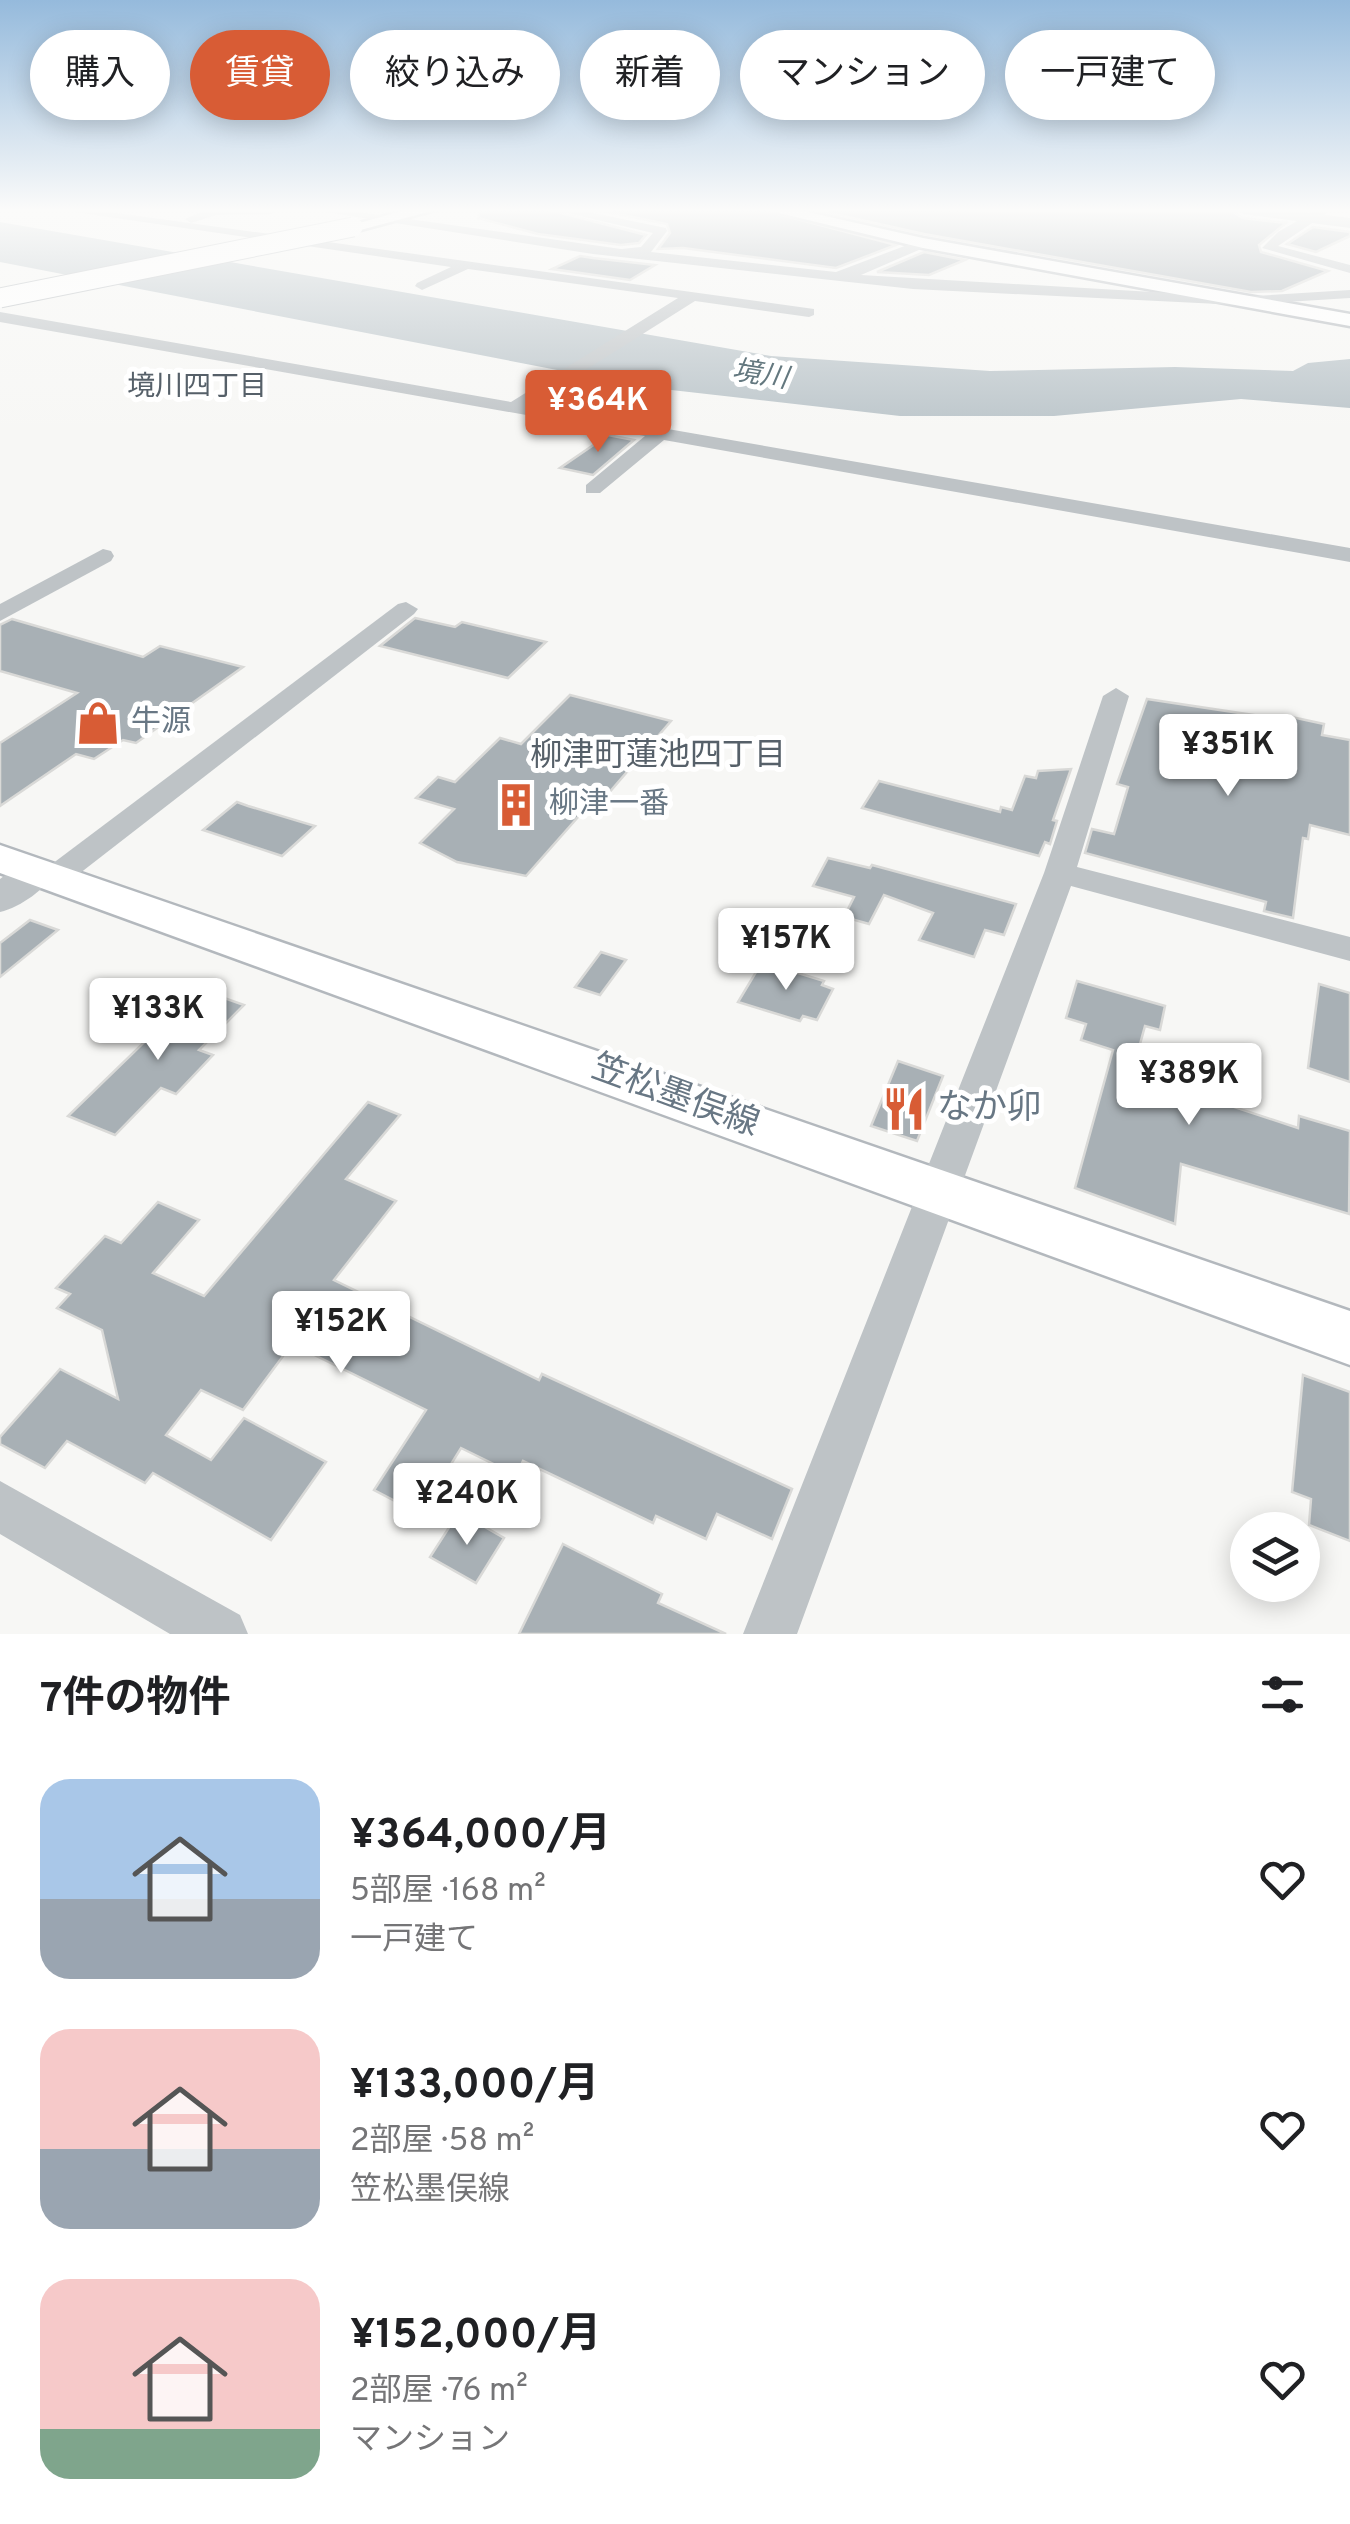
<!DOCTYPE html>
<html lang="ja">
<meta charset="utf-8">
<style>
:root{--surface:#fff;--page:#f6f6f6;--text:#202124;--muted:#757577;--accent:#d85c35}
body{margin:0;font-family:Overpass,"Noto Sans JP",sans-serif;background:var(--page);color:var(--text);height:100vh;display:flex;flex-direction:column;font-size:38px;white-space:nowrap}
*{box-sizing:border-box;margin:0}
p{font-size:32px;color:var(--muted)}
.icon{flex:none;width:55px;height:55px;fill:none;stroke:currentColor;stroke-width:2;stroke-linecap:round;stroke-linejoin:round}
.map{position:relative;height:1634px;overflow:hidden}
.details{display:flex;flex-direction:column;background:var(--surface);flex:1}
.details>*{flex:none}
.banner{position:absolute;left:30px;top:30px;width:1290px;height:90px;display:flex;gap:20px}
.controls{position:absolute;left:1230px;top:1512px;display:grid;gap:20px}
.controls a{display:grid;place-items:center;width:90px;height:90px;border-radius:50%;background:var(--surface);box-shadow:0 5px 25px #0003;font-size:50px}
.price{position:absolute;translate:-50% -85px;padding:0 22px;border-radius:10px;background:#fff;color:#222;font-size:32px;line-height:65px;filter:drop-shadow(0 2px 5px #0008)}
.price::after{content:'';position:absolute;left:50%;top:60px;width:30px;height:22px;margin-left:-15px;background:inherit;clip-path:polygon(0 0,100% 0,50% 100%)}
.price.selected{background:var(--accent);color:#fff}
ul{padding:0;list-style:none}
li{display:flex;align-items:center;gap:30px;height:250px;padding:0 40px}
li span{display:grid;place-items:center;flex:none;width:280px;height:200px;border-radius:30px;color:#555}
li>.icon{margin-inline-start:auto}
span .icon{width:120px;height:120px;fill:#fffc;stroke-width:1}
li b{font-size:42px}
h2{display:flex;justify-content:space-between;align-items:center;height:120px;padding:0 40px;font-size:42px}
.pill{padding:0 35px;border-radius:45px;background:var(--surface);box-shadow:0 5px 25px #0003;font-size:35px;line-height:90px}
.pill.selected{background:var(--accent);color:#fff}
.map>svg:first-child{display:block}
.water{fill:#bac4c9}
.building{fill:#a8b0b5;stroke:#d9d9d7;stroke-width:2.5}
.lines{fill:none;stroke-linecap:round;stroke-linejoin:round}
.secondary-casing{stroke:#b3b8bd;stroke-width:5}
.minor{fill:#bec3c6;fill-rule:evenodd}
.tertiary{fill:#bec3c6;fill-rule:evenodd}
.secondary{fill:#fff;fill-rule:evenodd}
.secondary-bridge-casing{stroke:#b3b8bd;stroke-width:21;stroke-linecap:butt}
.secondary-bridge{stroke:#fff;stroke-width:19}
.labels{text-anchor:middle;dominant-baseline:central;stroke-width:10;stroke-linejoin:round;paint-order:stroke}
.far-water-label{font-size:28px;font-style:italic;fill:#64787f;stroke:#fff}
.far-neighbourhood-label{font-size:28px;fill:#566069;stroke:#fff}
.poi-label{font-size:30px;fill:#687784;stroke:#fff;text-anchor:start}
.neighbourhood-label{font-size:32px;fill:#566069;stroke:#fff}
.near-street-label{font-size:35px;fill:#687784;stroke:#fff}
.near-poi-label{font-size:35px;fill:#687784;stroke:#fff;text-anchor:start}
</style>
<div class="map">
<svg width="1350" height="1634" viewBox="0 0 1350 1634">
<rect width="100%" height="100%" fill="#f7f7f5"/>
<!-- water -->
<polygon class="water" points="0,222 771,356 990,371 1175,367 1293,371 1308,363 1350,359 1350,408 1241,399 1054,416 900,416 645,387 0,262"/>
<!-- building -->
<g class="building">
<polygon points="479,209 546,209 646,235 639,243 621,245 538,234 478,218"/>
<polygon points="593,209 759,209 896,245 836,268 683,248 658,249 670,233 667,224"/>
<polygon points="812,209 1233,212 1243,218 1286,223 1259,245 1261,252 1328,271 1282,291 1251,292 924,234"/>
<polygon points="1313,227 1350,232 1350,236 1316,252 1287,244"/>
<polygon points="924,252 965,260 929,275 877,272"/>
<polygon points="580,256 593,258 655,265 630,280 552,269"/>
<polygon points="608,435 634,440 593,475 560,468"/>
<polygon points="415,618 455,627 462,622 546,642 508,678 380,646"/>
<polygon points="12,619 143,657 160,646 243,667 136,743 123,740 94,759 76,754 0,806 0,743 77,693 0,671 0,625"/>
<polygon points="570,695 671,721 601,802 594,799 526,876 457,862 420,843 454,809 416,798 438,777 455,782 500,738 521,744"/>
<polygon points="1147,699 1286,720 1287,716 1324,724 1322,735 1350,740 1350,835 1310,825 1308,839 1303,838 1293,918 1264,911 1266,902 1085,853 1092,829 1114,834 1128,787 1117,784"/>
<polygon points="1071,769 1053,820 1057,821 1050,844 1045,842 1039,856 862,808 879,781 1000,812 1001,807 1012,810 1025,776 1036,778 1038,771"/>
<polygon points="237,802 248,806 315,826 282,856 203,830"/>
<polygon points="828,858 870,868 872,865 1016,904 1004,935 985,930 974,957 919,940 933,913 884,895 869,924 844,917 854,897 813,886"/>
<polygon points="30,920 58,930 0,977 0,943"/>
<polygon points="601,952 626,960 600,995 575,987"/>
<polygon points="762,962 824,981 822,985 833,989 817,1020 803,1016 800,1021 738,1002"/>
<polygon points="1077,981 1165,1006 1160,1030 1145,1026 1134,1066 1151,1071 1149,1079 1298,1128 1299,1116 1350,1131 1349,1214 1181,1164 1175,1224 1075,1188 1113,1050 1081,1040 1086,1024 1066,1018"/>
<polygon points="1319,984 1350,993 1350,1082 1308,1068"/>
<polygon points="199,989 244,1005 199,1050 213,1055 176,1094 161,1088 115,1135 68,1116"/>
<polygon points="898,1061 943,1076 917,1141 871,1126"/>
<polygon points="368,1102 400,1115 346,1179 396,1201 334,1280 539,1380 542,1374 792,1489 772,1539 717,1514 706,1539 656,1516 653,1523 523,1461 516,1475 461,1448 420,1514 374,1490 426,1410 292,1344 243,1410 201,1390 166,1435 211,1460 244,1418 326,1462 271,1540 153,1473 145,1483 67,1441 45,1468 0,1444 0,1437 60,1369 118,1399 102,1330 57,1308 70,1294 56,1288 105,1236 121,1243 158,1202 199,1220 153,1273 204,1296"/>
<polygon points="1303,1375 1350,1392 1350,1541 1309,1525 1311,1499 1292,1492"/>
<polygon points="459,1512 504,1538 476,1583 430,1557"/>
<polygon points="563,1544 662,1594 658,1603 726,1634 519,1634"/>
</g>
<g class="lines">
<!-- secondary casing -->
<g class="secondary-casing">
<g id="secondary">
<polygon points="409,209 439,209 353,232 345,227"/>
<polygon points="763,209 794,209 923,238 1350,314 1350,326 923,248"/>
<polygon points="0,845 1350,1311 1350,1365 0,873"/>
</g>
</g>
<!-- minor -->
<g class="minor">
<polygon points="54,209 88,209 814,309 814,315 809,317 695,301 530,405 1350,548 1350,562 664,440 600,493 586,493 586,485 645,436 0,322 0,312 511,402 678,298 468,269 422,290 415,286 417,283 451,267"/>
<polygon points="208,209 278,209 278,210 272,214 216,215 191,223 185,219"/>
<polygon points="306,209 338,209 621,249 641,247 653,233 550,209 574,209 666,228 667,231 651,252 836,272 923,239 928,240 928,246 861,275 1239,297 1350,290 1350,298 1239,305 913,289 593,254"/>
<polygon points="1318,209 1333,209 1278,246 1350,265 1350,273 1262,248 1278,232"/>
<polygon points="103,549 111,551 114,556 111,561 0,621 0,604"/>
<polygon points="406,602 418,609 414,614 66,884 44,884 39,877 44,870 398,604"/>
<polygon points="1116,688 1129,696 1077,867 1350,937 1350,961 1071,886 797,1634 743,1634 1044,873 1103,696"/>
<polygon points="0,1481 240,1615 248,1634 170,1634 0,1534"/>
</g>
<!-- tertiary -->
<g class="tertiary">
<polygon points="1235,209 1279,209 1350,218 1350,228 1243,214"/>
<path d="M37,858L51,862L57,871C45,889 21,907 0,912V879L23,862Z"/>
</g>
<!-- secondary -->
<use href="#secondary" class="secondary"/>
<!-- secondary-bridge casing -->
<g class="secondary-bridge-casing">
<polyline id="secondary-bridge" points="0,298 353,227"/>
</g>
<!-- secondary-bridge -->
<use href="#secondary-bridge" class="secondary-bridge"/>
</g>
<!-- sky -->
<linearGradient id="sky" x2="0" y2="1"><stop stop-color="#95badc"/><stop offset="0.48" stop-color="#fbfbfa"/><stop offset="1" stop-color="#fbfbfa" stop-opacity="0"/></linearGradient>
<rect width="1350" height="438" fill="url(#sky)"/>
<!-- icons -->
<defs>
<g id="shop-bare" transform="scale(3.45)"><path d="M-5-2.5h2.3a2.7 3.5 0 0 1 5.4 0H5L5.5 6h-11ZM-1.5-2.5h3a1.5 2.3 0 0 0-3 0Z" fill="#d85c35" stroke="#fff" stroke-width="2.5" paint-order="stroke"/></g>
<g id="building-bare" transform="scale(3.45)"><path d="M-4-6H4V6H1V3H-1V6H-4ZM-2.5-4.3h1.7v1.8h-1.7ZM.8-4.3h1.7v1.8H.8ZM-2.5-1h1.7V.8h-1.7ZM.8-1h1.7V.8H.8Z" fill="#d85c35" stroke="#fff" stroke-width="2.5" paint-order="stroke"/></g>
<g id="restaurant-bare" transform="scale(3.45)"><path d="M-5-6h1v4h1v-4h1v4h1v-4h1v5L-1.5 .5V6h-2V.5L-5-1ZM5-6V6H3V1.5H1.5Q1.5-4 5-6Z" fill="#d85c35" stroke="#fff" stroke-width="2.5" paint-order="stroke"/></g>
</defs>
<g fill-rule="evenodd">
<use href="#shop-bare" x="98" y="723"/>
<use href="#building-bare" x="516" y="805"/>
<use href="#restaurant-bare" x="904" y="1109"/>
</g>
<g class="labels">
<!-- far-water labels -->
<g class="far-water-label">
<text transform="translate(760 376) rotate(9)">境川</text>
</g>
<!-- far-neighbourhood labels -->
<g class="far-neighbourhood-label">
<text x="197" y="388">境川四丁目</text>
</g>
<!-- poi labels -->
<g class="poi-label">
<text x="131" y="723">牛源</text>
<text x="549" y="805">柳津一番</text>
</g>
<!-- neighbourhood labels -->
<g class="neighbourhood-label">
<text x="658" y="757">柳津町蓮池四丁目</text>
</g>
<!-- near-street labels -->
<g class="near-street-label">
<text transform="translate(675 1097) rotate(20)">笠松墨俣線</text>
</g>
<!-- near-poi labels -->
<g class="near-poi-label">
<text x="937" y="1109">なか卯</text>
</g>
</g>
</svg>
<div class="controls">
<a><svg class="icon" aria-label="layers" viewBox="0 0 24 24"><path d="M12 4l9 5-9 5-9-5zM3 14l9 5 9-5"/></svg></a>
</div>
<b class="price selected" style="left:598px;top:455px">¥364K</b>
<b class="price" style="left:1228px;top:799px">¥351K</b>
<b class="price" style="left:786px;top:993px">¥157K</b>
<b class="price" style="left:158px;top:1063px">¥133K</b>
<b class="price" style="left:1189px;top:1128px">¥389K</b>
<b class="price" style="left:341px;top:1376px">¥152K</b>
<b class="price" style="left:467px;top:1548px">¥240K</b>
<div class="banner">
<a class="pill">購入</a>
<a class="pill selected">賃貸</a>
<a class="pill">絞り込み</a>
<a class="pill">新着</a>
<a class="pill">マンション</a>
<a class="pill">一戸建て</a>
</div>
</div>
<section class="details">
<h2>7件の物件<svg class="icon" aria-label="filters" viewBox="0 0 24 24"><path d="M4 7h16M4 17h16"/><circle cx="9" cy="7" r="2"/><circle cx="15" cy="17" r="2"/></svg></h2>
<ul>
<li><span style="background:linear-gradient(#a9c7e8 60%,#9aa5b1 0)"><svg class="icon" aria-label="home" viewBox="0 0 24 24"><path d="M3 11l9-7 9 7M6 9v11h12V9"/></svg></span><div><b>¥364,000/月</b><p>5部屋 · 168 m²</p><p>一戸建て</p></div><svg class="icon" aria-label="heart" viewBox="0 0 24 24"><path d="M12 20l-8-8c-3-5 5-10 8-4 3-6 11-1 8 4z"/></svg></li>
<li><span style="background:linear-gradient(#f6c9c9 60%,#9aa5b1 0)"><svg class="icon" aria-label="home" viewBox="0 0 24 24"><path d="M3 11l9-7 9 7M6 9v11h12V9"/></svg></span><div><b>¥133,000/月</b><p>2部屋 · 58 m²</p><p>笠松墨俣線</p></div><svg class="icon" aria-label="heart" viewBox="0 0 24 24"><path d="M12 20l-8-8c-3-5 5-10 8-4 3-6 11-1 8 4z"/></svg></li>
<li><span style="background:linear-gradient(#f6c9c9 75%,#7fa58c 0)"><svg class="icon" aria-label="home" viewBox="0 0 24 24"><path d="M3 11l9-7 9 7M6 9v11h12V9"/></svg></span><div><b>¥152,000/月</b><p>2部屋 · 76 m²</p><p>マンション</p></div><svg class="icon" aria-label="heart" viewBox="0 0 24 24"><path d="M12 20l-8-8c-3-5 5-10 8-4 3-6 11-1 8 4z"/></svg></li>
</ul>
</section>
